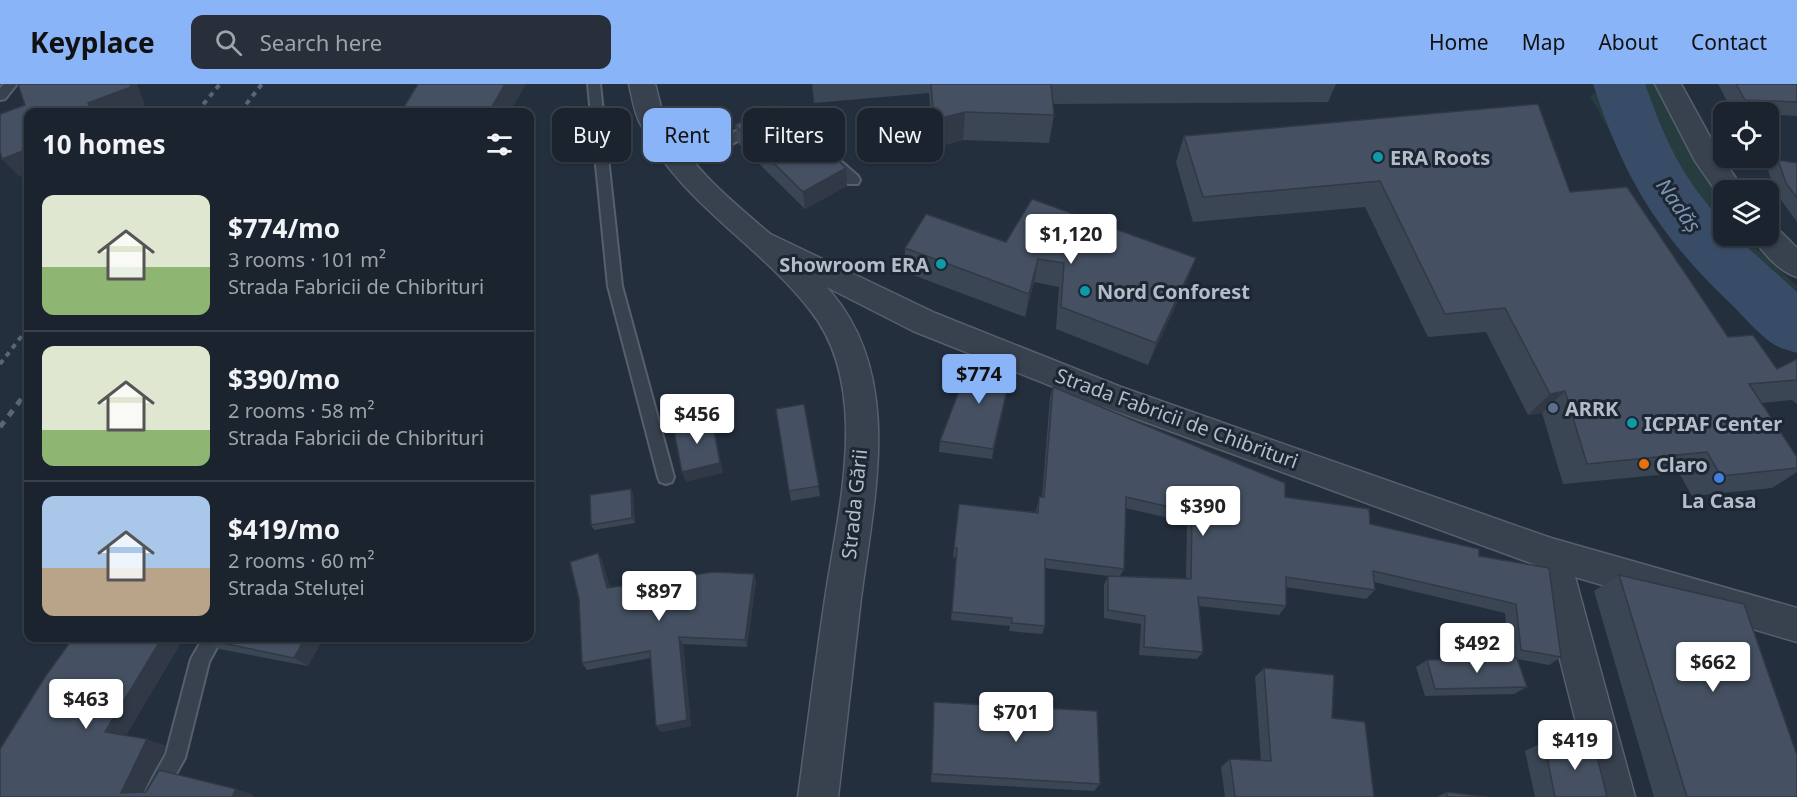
<!DOCTYPE html>
<meta charset="utf-8">
<style>
:root{--surface:#1b232e;--page:#282f3a;--text:#f1f3f6;--muted:#a0a4aa;--line:#39404a;--accent:#8ab4f8}
body{margin:0;font-family:"Noto Sans",sans-serif;background:var(--page);color:var(--text);height:100vh;display:flex;flex-direction:column;font-size:22px;white-space:nowrap}
*{box-sizing:border-box;margin:0}
p{font-size:20px;color:var(--muted)}
.icon{flex:none;width:33px;height:33px;fill:none;stroke:currentColor;stroke-width:2;stroke-linecap:round;stroke-linejoin:round}
.map{position:relative;flex:1;overflow:hidden}
.details{position:absolute;left:24px;top:24px;width:510px;height:534px;display:flex;flex-direction:column;background:var(--surface);border-radius:12px;box-shadow:0 2px 4px #0004,0 0 0 2px var(--line)}
.details>*{flex:none}
.banner{position:absolute;left:552px;top:24px;width:570px;height:54px;display:flex;gap:12px}
.fabs{position:absolute;left:1713px;top:18px;display:grid;gap:12px}
.fabs a{display:grid;place-items:center;width:66px;height:66px;border-radius:12px;background:var(--surface);box-shadow:0 2px 4px #0004,0 0 0 2px var(--line);font-size:30px}
.price{position:absolute;translate:-50% -51px;padding:0 14px;border-radius:6px;background:#fff;color:#222;font-size:20px;line-height:39px;filter:drop-shadow(0 2px 3px #0008)}
.price::after{content:'';position:absolute;left:50%;top:36px;width:18px;height:14px;margin-left:-9px;background:inherit;clip-path:polygon(0 0,100% 0,50% 100%)}
.price.active{background:var(--accent);color:#111}
ul{padding:0;list-style:none}
li{display:flex;align-items:center;gap:18px;height:150px;padding:0 18px}
li+li{border-top:2px solid var(--line)}
li span{display:grid;place-items:center;flex:none;width:168px;height:120px;border-radius:12px;color:#555}
li>.icon{margin-inline-start:auto}
span .icon{width:72px;height:72px;fill:#fffc;stroke-width:1}
li b{font-size:26px}
h2{display:flex;justify-content:space-between;align-items:center;height:72px;padding:0 18px;font-size:26px}
.chip{padding:0 21px;border-radius:12px;background:var(--surface);box-shadow:0 2px 4px #0004,0 0 0 2px var(--line);font-size:21px;line-height:54px}
.chip.active{background:var(--accent);color:#111}
header{display:flex;align-items:center;gap:36px;box-sizing:border-box;height:84px;padding:0 30px;background:var(--accent);color:#111}
header strong{font-size:28px}
nav{display:flex;gap:33px;margin-inline-start:auto;font-size:21px}
.search{width:420px;height:54px;background:var(--page);display:flex;align-items:center;gap:15px;box-sizing:border-box;padding:0 21px;border-radius:12px;color:var(--muted);font-size:22px}
.map>svg:first-child{display:block}
.green{fill:#263c3f}
.lines{fill:none;stroke-linecap:round;stroke-linejoin:round}
.river{fill:#394c67;fill-rule:evenodd}
.service-casing{stroke:#565f6c;stroke-width:4}
.minor-casing{stroke:#565f6c;stroke-width:3}
.tertiary-casing{stroke:#565f6c;stroke-width:3}
.service{fill:#38414e;fill-rule:evenodd}
.minor{fill:#38414e;fill-rule:evenodd}
.tertiary{fill:#38414e;fill-rule:evenodd}
.rail-far1{stroke:#5a6575;stroke-width:4;stroke-dasharray:5 5;stroke-linecap:butt}
.rail{stroke:#5a6575;stroke-width:5;stroke-dasharray:7 7;stroke-linecap:butt}
.wall{fill:#3b4654;fill-rule:evenodd}
.shaded-wall{fill:#303945}
.building{fill:#455162;stroke:#303945;stroke-width:1.5}
.culture-dot{fill:#0f9aa8;stroke:#1d2633;stroke-width:2}
.service-dot{fill:#5c6f8a;stroke:#1d2633;stroke-width:2}
.food-dot{fill:#e8710a;stroke:#1d2633;stroke-width:2}
.shop-dot{fill:#3f7fe0;stroke:#1d2633;stroke-width:2}
.labels{text-anchor:middle;dominant-baseline:central;stroke-width:6;stroke-linejoin:round;paint-order:stroke}
.poi-label{font-size:20px;font-weight:bold;fill:#b4bcc9;stroke:#1d2633;text-anchor:start}
.street-label{font-size:20px;fill:#b4bcc9;stroke:#1d2633}
.water-label{font-size:21px;font-style:italic;fill:#7c92b1;stroke:#1d2633}
</style>
<header>
<strong>Keyplace</strong>
<div class="search"><svg class="icon" aria-label="search" viewBox="0 0 24 24"><circle cx="10" cy="10" r="6"/><path d="M15 15l6 6"/></svg>Search here</div>
<nav><a>Home</a><a>Map</a><a>About</a><a>Contact</a></nav>
</header>
<div class="map">
<svg width="1797" height="713" viewBox="0 0 1797 713">
<rect width="100%" height="100%" fill="#242f3e"/>
<!-- green -->
<polygon class="green" points="1597,0 1663,0 1723,128 1724,152 1743,152 1797,202 1797,268 1649,117 1590,12 1601,7"/>
<g class="lines">
<!-- river -->
<path class="river" d="M1593,0H1645C1666,58 1681,93 1724,139V152H1735L1797,208V269C1790,266 1781,265 1775,261C1761,253 1744,233 1732,221C1658,150 1625,97 1593,0Z"/>
<!-- service casing -->
<g class="service-casing">
<g id="service">
<polygon points="4,0 17,0 5,15 0,16 0,4"/>
<polygon points="588,0 600,0 622,202 674,393 672,398 666,400 660,398 658,393 608,202"/>
<polygon points="755,37 762,42 760,45 687,84 677,84 675,81 677,78"/>
<polygon points="830,70 835,72 858,92 860,96 858,100 848,100 825,78 823,75"/>
<polygon points="203,554 222,554 209,578 185,674 163,713 142,713 166,670 191,575"/>
</g>
</g>
<!-- minor casing -->
<g class="minor-casing">
<g id="minor">
<polygon points="1655,0 1681,0 1720,71 1744,106 1724,106 1724,114 1720,113 1695,77"/>
<path d="M1768,142L1777,144L1797,164V193C1780,188 1761,168 1753,152H1768Z"/>
<polygon points="764,147 935,229 1121,303 1551,454 1797,524 1797,558 1575,493 1635,713 1595,713 1536,481 1099,321 913,247 754,166 749,158 754,150"/>
</g>
</g>
<!-- tertiary casing -->
<g class="tertiary-casing">
<path id="tertiary" d="M629,0H655C659,13 661,28 667,39C704,109 781,149 831,208C904,294 874,413 861,514C853,580 846,647 838,713H798C807,647 815,581 825,515C838,425 872,304 810,226C758,159 679,118 640,39C634,28 632,13 629,0Z"/>
</g>
<!-- service -->
<use href="#service" class="service"/>
<!-- minor -->
<use href="#minor" class="minor"/>
<!-- tertiary -->
<use href="#tertiary" class="tertiary"/>
<!-- rail-far1 -->
<g class="rail-far1">
<polyline points="197,28 220,0"/>
<polyline points="240,28 262,0"/>
<polyline points="0,280 28,244"/>
<polyline points="18,319 28,306"/>
</g>
<!-- rail -->
<polyline class="rail" points="0,343 20,317"/>
</g>
<!-- wall -->
<g class="wall">
<polygon points="812,0 1336,0 1328,18 1053,20 1054,31 1049,59 963,56 933,64 929,9 814,19"/>
<polygon points="1718,0 1797,0 1797,32 1768,30 1768,28 1733,28"/>
<polygon points="735,41 847,102 805,125 738,59"/>
<polygon points="1184,52 1570,108 1728,253 1777,285 1797,275 1797,320 1792,316 1761,319 1797,373 1797,388 1772,404 1692,412 1679,389 1563,400 1542,329 1528,331 1486,248 1428,253 1365,123 1193,138 1176,78"/>
<polygon points="1778,76 1797,79 1797,138 1776,109 1768,86"/>
<polygon points="1006,158 1187,197 1148,281 1056,245 1059,203 1034,198 1025,233 905,188 905,164"/>
<polygon points="1012,286 992,375 939,368 940,357"/>
<path d="M1053,303L1285,413L1370,440L1479,472L1561,573L1549,581L1517,575L1527,603L1514,610L1425,612L1416,583L1427,576L1514,574L1509,573L1505,529L1374,498L1375,506L1366,515L1286,503V522L1279,531L1199,522L1203,568L1197,575L1139,571L1141,540L1104,534V501L1108,492L1045,484V542L1042,550L1009,547L1010,542L951,536L956,474L953,473L959,420L1036,428L1039,413H1042L1050,313ZM1125,424L1187,438L1186,494L1120,492L1124,485Z"/>
<polygon points="804,320 820,412 791,417 789,407"/>
<polygon points="631,405 633,410 635,439 594,446 591,441"/>
<polygon points="598,469 602,477 610,504 754,490 756,498 747,563 683,560 691,642 661,648 651,574 587,586 582,579"/>
<polygon points="1619,491 1797,713 1654,713 1594,507"/>
<polygon points="73,554 202,554 197,560 182,557 126,651 166,662 144,708 236,705 253,711 252,713 0,713"/>
<polygon points="204,554 323,554 308,582 219,565 203,555"/>
<polygon points="1264,584 1332,634 1374,713 1225,713 1221,683 1230,675 1261,677 1255,593"/>
<polygon points="934,618 1100,700 1094,707 931,698"/>
<polygon points="1544,658 1607,713 1535,713 1525,667"/>
<polygon points="1447,708 1488,713 1437,713"/>
</g>
<!-- shaded-wall -->
<g class="shaded-wall">
<polygon points="130,0 137,0 145,21 126,28 92,28 88,19"/>
<polygon points="505,0 526,0 510,28 489,28"/>
<polygon points="965,28 963,56 933,64 934,36"/>
<polygon points="28,65 28,90 20,93 2,75"/>
<polygon points="846,84 847,102 805,125 803,108"/>
<polygon points="1196,174 1187,197 1148,281 1156,259"/>
<polygon points="1038,175 1034,198 1025,233 1029,210"/>
<polygon points="1012,286 1010,297 992,375 993,365"/>
<polygon points="1565,307 1542,329 1528,331 1550,310"/>
<polygon points="712,335 715,346 723,389 686,398 682,388"/>
<polygon points="631,405 633,410 635,439 632,434"/>
<polygon points="598,469 602,477 612,512 607,504"/>
<polygon points="754,490 756,498 747,563 745,556"/>
<polygon points="679,553 683,560 691,642 661,648 656,642"/>
<polygon points="162,554 175,554 182,557 124,655 105,648"/>
<polygon points="185,554 202,554 197,560"/>
<polygon points="305,554 323,554 308,582 294,574"/>
<polygon points="147,655 166,662 141,713 121,709"/>
<polygon points="236,705 253,711 252,713 232,713"/>
</g>
<!-- building -->
<g class="building">
<polygon points="18,0 130,0 131,3 88,19 92,28 28,28 28,65 2,75 0,67 0,30 25,21"/>
<polygon points="418,0 505,0 489,28 401,28"/>
<polygon points="931,0 1051,0 1054,31 965,28 934,36"/>
<polygon points="1736,0 1797,0 1797,18 1745,16"/>
<polygon points="1538,20 1570,108 1627,103 1728,253 1753,251 1777,285 1797,275 1797,296 1749,300 1797,373 1797,384 1721,392 1707,368 1587,380 1565,307 1550,310 1505,224 1445,230 1380,97 1203,113 1184,52"/>
<polygon points="772,22 777,22 846,84 803,108 735,41"/>
<polygon points="1778,76 1797,79 1797,114 1786,99"/>
<polygon points="1032,115 1196,174 1156,259 1061,223 1064,179 1038,175 1029,210 905,164 926,130 1006,158"/>
<polygon points="973,270 1012,286 993,365 940,357"/>
<polygon points="1053,303 1285,399 1285,413 1369,425 1370,440 1479,465 1479,472 1549,484 1561,573 1521,566 1516,520 1373,487 1375,506 1286,493 1286,522 1198,513 1203,568 1144,563 1145,532 1108,526 1108,492 1191,495 1192,428 1126,413 1124,485 1045,475 1045,542 1012,539 1012,534 952,528 957,464 954,464 959,420 1038,429 1039,413 1044,413"/>
<polygon points="804,320 819,402 789,407 776,325"/>
<polygon points="712,335 720,379 682,388 673,342"/>
<polygon points="631,405 632,434 591,441 590,411"/>
<polygon points="598,469 607,504 713,488 754,490 745,556 679,553 687,636 656,642 650,567 582,579 579,515 570,478"/>
<polygon points="1619,491 1744,520 1797,671 1797,713 1687,713"/>
<polygon points="73,554 162,554 105,648 147,655 121,709 146,708 159,686 236,705 232,713 0,713 0,665 45,593"/>
<polygon points="204,554 305,554 294,574 203,555"/>
<polygon points="1517,574 1527,603 1435,605 1427,576"/>
<polygon points="1264,584 1334,591 1332,634 1365,638 1374,713 1235,713 1230,675 1271,677"/>
<polygon points="934,618 1097,627 1100,700 932,690"/>
<polygon points="1544,658 1595,664 1607,713 1555,713"/>
<polygon points="1447,708 1488,713 1447,713"/>
</g>
<!-- markers -->
<g class="culture-dot">
<circle cx="1378" cy="73" r="6"/>
<circle cx="941" cy="180" r="6"/>
<circle cx="1085" cy="207" r="6"/>
<circle cx="1632" cy="339" r="6"/>
</g>
<circle class="service-dot" cx="1553" cy="324" r="6"/>
<circle class="food-dot" cx="1644" cy="380" r="6"/>
<circle class="shop-dot" cx="1719" cy="394" r="6"/>
<g class="labels">
<!-- poi labels -->
<g class="poi-label">
<text x="1390" y="73">ERA Roots</text>
<text x="929" y="180" text-anchor="end">Showroom ERA</text>
<text x="1097" y="207">Nord Conforest</text>
<text x="1565" y="324">ARRK</text>
<text x="1644" y="339">ICPIAF Center</text>
<text x="1656" y="380">Claro</text>
<text x="1719" y="416" text-anchor="middle">La Casa</text>
</g>
<!-- street labels -->
<g class="street-label">
<text transform="translate(1177 334) rotate(20)">Strada Fabricii de Chibrituri</text>
<text transform="translate(854 420) rotate(-84)">Strada Gării</text>
</g>
<!-- water labels -->
<g class="water-label">
<text transform="translate(1679 121) rotate(55)">Nadăș</text>
</g>
</g>
</svg>
<div class="fabs">
<a><svg class="icon" aria-label="locate" viewBox="0 0 24 24"><circle cx="12" cy="12" r="6"/><path d="M12 2v4M12 18v4M2 12h4M18 12h4"/></svg></a>
<a><svg class="icon" aria-label="layers" viewBox="0 0 24 24"><path d="M12 4l9 5-9 5-9-5zM3 14l9 5 9-5"/></svg></a>
</div>
<b class="price" style="left:1071px;top:181px">$1,120</b>
<b class="price active" style="left:979px;top:321px">$774</b>
<b class="price" style="left:697px;top:361px">$456</b>
<b class="price" style="left:1203px;top:453px">$390</b>
<b class="price" style="left:659px;top:538px">$897</b>
<b class="price" style="left:1477px;top:590px">$492</b>
<b class="price" style="left:1713px;top:609px">$662</b>
<b class="price" style="left:86px;top:646px">$463</b>
<b class="price" style="left:1016px;top:659px">$701</b>
<b class="price" style="left:1575px;top:687px">$419</b>
<div class="banner">
<a class="chip">Buy</a>
<a class="chip active">Rent</a>
<a class="chip">Filters</a>
<a class="chip">New</a>
</div>
<section class="details">
<h2>10 homes<svg class="icon" aria-label="filters" viewBox="0 0 24 24"><path d="M4 7h16M4 17h16"/><circle cx="9" cy="7" r="2"/><circle cx="15" cy="17" r="2"/></svg></h2>
<ul>
<li><span style="background:linear-gradient(#dfe7d0 60%,#8fb573 0)"><svg class="icon" aria-label="home" viewBox="0 0 24 24"><path d="M3 11l9-7 9 7M6 9v11h12V9"/></svg></span><div><b>$774/mo</b><p>3 rooms · 101 m²</p><p>Strada Fabricii de Chibrituri</p></div></li>
<li><span style="background:linear-gradient(#dfe7d0 70%,#8fb573 0)"><svg class="icon" aria-label="home" viewBox="0 0 24 24"><path d="M3 11l9-7 9 7M6 9v11h12V9"/></svg></span><div><b>$390/mo</b><p>2 rooms · 58 m²</p><p>Strada Fabricii de Chibrituri</p></div></li>
<li><span style="background:linear-gradient(#a9c7e8 60%,#b9a48a 0)"><svg class="icon" aria-label="home" viewBox="0 0 24 24"><path d="M3 11l9-7 9 7M6 9v11h12V9"/></svg></span><div><b>$419/mo</b><p>2 rooms · 60 m²</p><p>Strada Steluței</p></div></li>
</ul>
</section>
</div>
